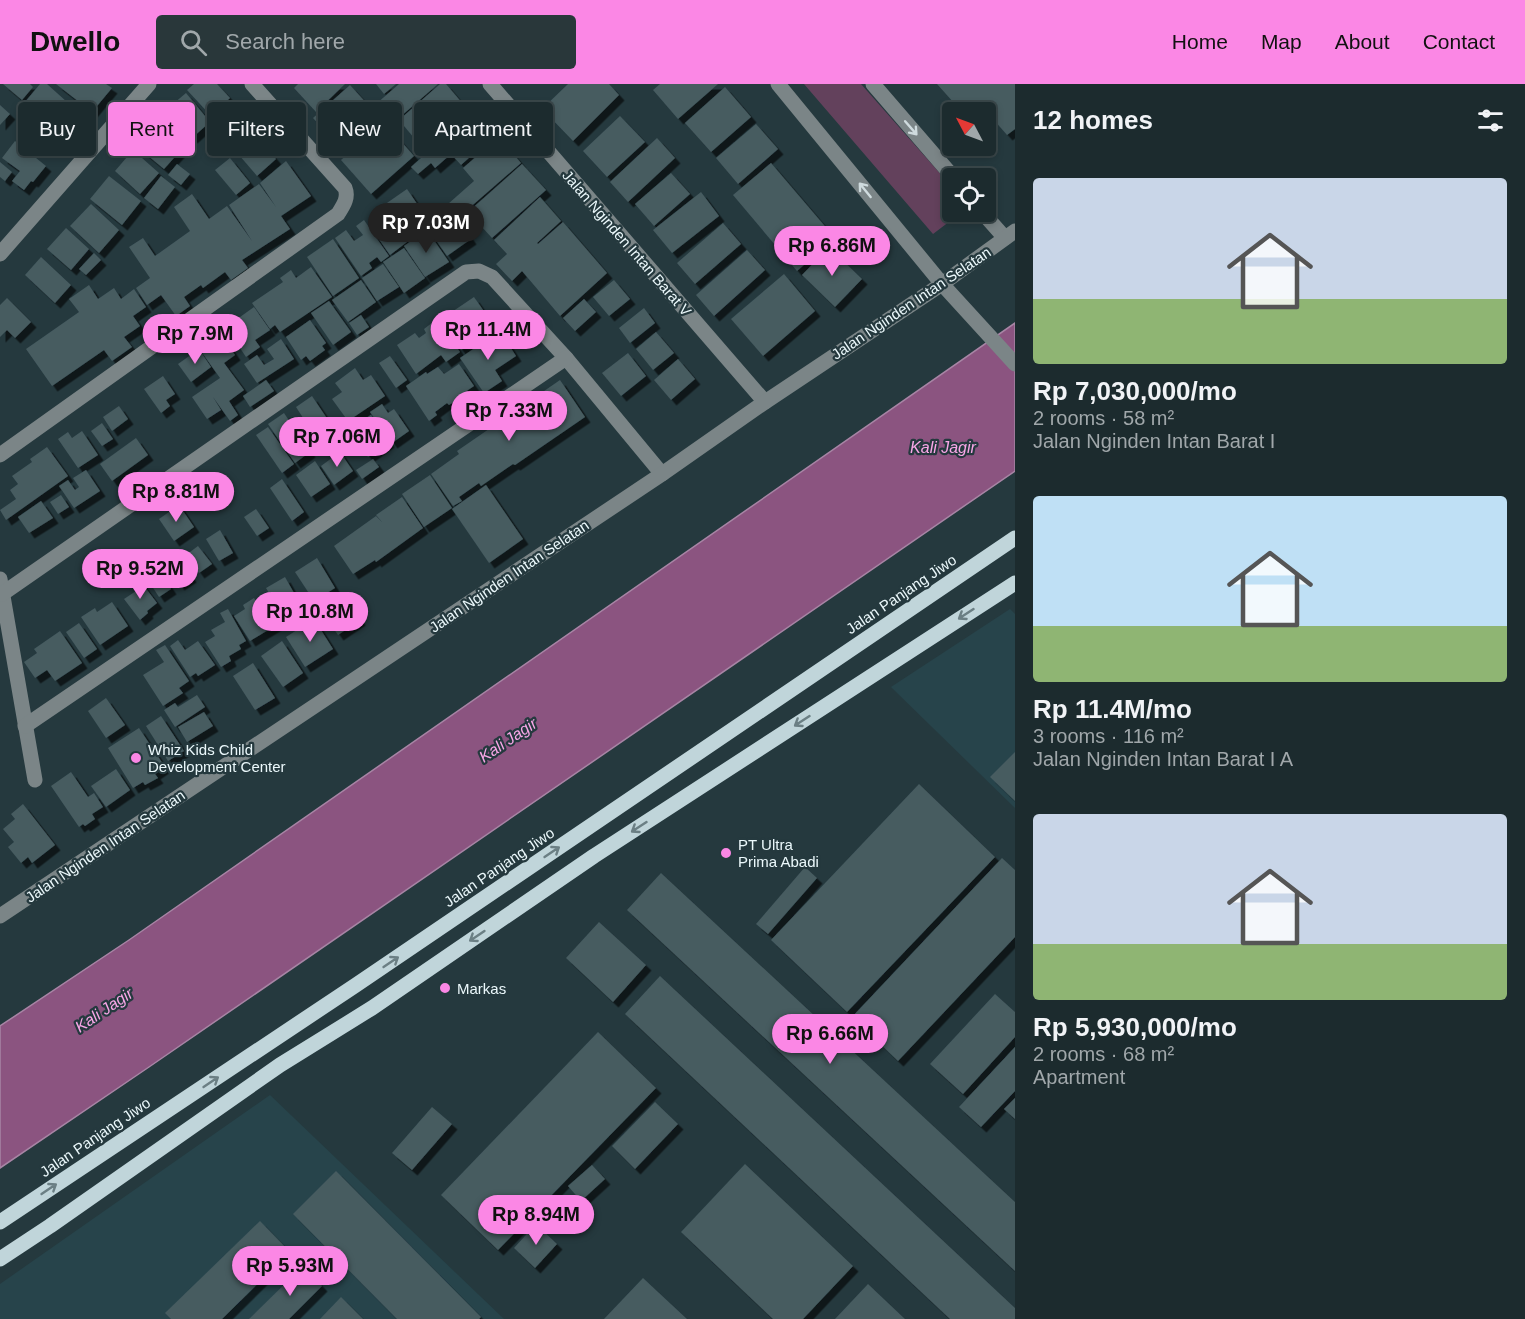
<!DOCTYPE html>
<meta charset="utf-8">
<style>
:root{--surface:#1c2b2e;--page:#29373a;--text:#f1f3f6;--muted:#a0a7aa;--line:#3a474a;--accent:#fb87e5}
body{margin:0;font-family:Arial,sans-serif;background:var(--page);color:var(--text);height:100vh;display:flex;flex-direction:column;font-size:22px;white-space:nowrap}
*{box-sizing:border-box;margin:0}
p{font-size:20px;color:var(--muted)}
.icon{flex:none;width:33px;height:33px;fill:none;stroke:currentColor;stroke-width:2;stroke-linecap:round;stroke-linejoin:round}
.map{position:relative;flex:1;overflow:hidden}
.details{display:flex;flex-direction:column;background:var(--surface);width:510px}
.details>*{flex:none}
.guide{position:absolute;left:18px;top:18px;width:570px;height:54px;display:flex;gap:12px}
.needle{width:39px;rotate:311deg}
.fabs{position:absolute;left:942px;top:18px;display:grid;gap:12px}
.fabs a{display:grid;place-items:center;width:54px;height:54px;border-radius:6px;background:var(--surface);box-shadow:0 3px 9px #0003,0 0 0 2px var(--line);font-size:30px}
.price{position:absolute;translate:-50% -51px;padding:0 14px;border-radius:21px;background:var(--accent);color:#111;font-size:20px;line-height:39px;filter:drop-shadow(0 2px 3px #0008)}
.price::after{content:'';position:absolute;left:50%;top:36px;width:18px;height:14px;margin-left:-9px;background:inherit;clip-path:polygon(0 0,100% 0,50% 100%)}
.price.selected{background:#222;color:#fff}
ul{padding:0;list-style:none}
li{display:grid;align-content:center;gap:12px;height:318px;padding:0 18px}
li span{display:grid;place-items:center;height:186px;border-radius:6px;color:#555}
li>.icon{margin-inline-start:auto}
span .icon{width:108px;height:108px;fill:#fffc;stroke-width:1}
li b{font-size:26px}
h2{display:flex;justify-content:space-between;align-items:center;height:72px;padding:0 18px;font-size:26px}
.chip{padding:0 21px;border-radius:6px;background:var(--surface);box-shadow:0 3px 9px #0003,0 0 0 2px var(--line);font-size:21px;line-height:54px}
.chip.selected{background:var(--accent);color:#111}
header{display:flex;align-items:center;gap:36px;box-sizing:border-box;height:84px;padding:0 30px;background:var(--accent);color:#111}
header strong{font-size:28px}
nav{display:flex;gap:33px;margin-inline-start:auto;font-size:21px}
.search{width:420px;height:54px;background:var(--page);display:flex;align-items:center;gap:15px;box-sizing:border-box;padding:0 21px;border-radius:6px;color:var(--muted);font-size:22px}
main{display:flex;flex:1;min-height:0}
.map>svg:first-child{display:block}
.built{fill:#27444b}
.green{fill:#63415c}
.water{fill:#8b5480;stroke:#a885a5;stroke-width:1.5}
.building{fill:#465b60;filter:url(#shadow)}
.lines{fill:none;stroke-linecap:round;stroke-linejoin:round}
.minor{stroke:#7b8587;stroke-width:15}
.major{stroke:#c0d5da;stroke-width:15}
.oneway{stroke:#cfdbde}
.oneway2{stroke:#6b7f84}
.poi-dot{fill:#fb87e5;stroke:#25393e;stroke-width:2}
.labels{text-anchor:middle;dominant-baseline:central;stroke-width:4.5;stroke-linejoin:round;paint-order:stroke}
.street-label{font-size:15px;fill:#ebf8fb;stroke:#25393e}
.poi-label{font-size:15px;fill:#ebf8fb;stroke:#25393e;text-anchor:start}
.water-label{font-size:16px;font-style:italic;fill:#f9a7e8;stroke:#25393e}
</style>
<header>
<strong>Dwello</strong>
<div class="search"><svg class="icon" aria-label="search" viewBox="0 0 24 24"><circle cx="10" cy="10" r="6"/><path d="M15 15l6 6"/></svg>Search here</div>
<nav><a>Home</a><a>Map</a><a>About</a><a>Contact</a></nav>
</header>
<main>
<div class="map">
<svg width="1015" height="1235" viewBox="0 0 1015 1235">
<defs>
<filter id="shadow"><feDropShadow dx="5.5" dy="5.5" stdDeviation="0" flood-color="#0009"/></filter>
</defs>
<rect width="100%" height="100%" fill="#25393e"/>
<!-- built -->
<g class="built">
<polygon points="1010,525 1015,530 1015,724 891,603"/>
<polygon points="270,1011 504,1235 0,1235 0,1200"/>
</g>
<!-- green -->
<polygon class="green" points="804,0 861,0 952,103 952,128 962,128 933,150"/>
<!-- water -->
<polygon class="water" points="1015,239 1015,387 149,983 0,1084 0,942 129,856"/>
<!-- building -->
<g class="building">
<polygon points="3,0 30,0 33,3 22,16"/>
<polygon points="40,0 47,0 86,35 68,56 25,18"/>
<polygon points="56,0 106,0 112,4 92,28"/>
<polygon points="194,0 217,0 230,14 211,32 187,6"/>
<polygon points="298,0 345,0 316,28 294,4"/>
<polygon points="376,0 396,0 384,10"/>
<polygon points="399,0 438,0 392,40 376,20"/>
<polygon points="440,0 446,0 469,27 424,66 399,36"/>
<polygon points="568,0 609,0 619,11 573,57 542,25"/>
<polygon points="660,0 718,0 678,35 653,6"/>
<polygon points="937,0 1015,0 1015,45 1007,51 993,35 986,41 986,28 962,28"/>
<polygon points="350,1 369,22 333,56 313,34"/>
<polygon points="725,3 751,33 711,68 685,39"/>
<polygon points="186,9 210,38 192,54 167,25"/>
<polygon points="0,21 10,30 0,41"/>
<polygon points="235,26 254,45 234,65 215,46"/>
<polygon points="471,29 493,54 482,64 477,58 467,67 471,72 461,81 451,70 435,84 431,79 418,90 411,83"/>
<polygon points="620,32 645,58 607,93 583,67"/>
<polygon points="357,38 362,43 340,62 336,57"/>
<polygon points="384,38 414,72 371,110 341,76"/>
<polygon points="152,40 182,65 164,85 135,61"/>
<polygon points="756,40 778,65 738,100 716,74"/>
<polygon points="499,53 521,79 459,133 448,120 474,97 463,84"/>
<polygon points="258,54 276,75 257,92 239,71"/>
<polygon points="657,54 675,74 628,118 610,98"/>
<polygon points="15,57 46,82 33,98 31,97 24,106 12,97 20,87 2,74"/>
<polygon points="133,66 159,89 140,110 115,87"/>
<polygon points="230,74 250,99 236,111 215,86"/>
<polygon points="286,77 311,112 281,132 290,145 242,176 248,184 231,196 225,188 203,204 201,201 184,213 190,222 176,232 161,211 147,221 136,204 150,194 129,163 143,154 155,172 190,147 174,123 192,110 209,135 227,122 252,157 229,121 259,100 276,123 260,99"/>
<polygon points="0,78 12,88 5,97 0,93"/>
<polygon points="771,79 835,154 797,187 733,111"/>
<polygon points="177,80 190,90 181,101 168,91"/>
<polygon points="522,80 546,106 492,154 468,128"/>
<polygon points="671,89 690,110 654,142 635,120"/>
<polygon points="109,92 141,117 122,141 90,115"/>
<polygon points="161,92 175,103 158,125 144,114"/>
<polygon points="407,105 428,136 403,153 407,158 390,171 369,141 378,135 374,128"/>
<polygon points="701,108 719,132 672,169 653,146"/>
<polygon points="540,113 561,137 537,159 538,160 563,138 607,189 560,232 522,187 512,197 496,180 507,170 494,156"/>
<polygon points="91,120 119,146 99,169 70,142"/>
<polygon points="453,129 471,155 447,172 429,146"/>
<polygon points="364,136 389,172 381,178 377,173 369,179 372,184 361,192 335,154 346,146 354,157 363,151 356,142"/>
<polygon points="723,139 741,160 695,200 677,179"/>
<polygon points="66,144 89,165 71,186 47,165"/>
<polygon points="427,146 449,178 425,193 404,162"/>
<polygon points="333,155 359,194 333,212 307,173"/>
<polygon points="829,163 862,195 835,223 802,191"/>
<polygon points="404,164 425,194 404,209 383,178"/>
<polygon points="747,166 765,186 714,232 696,211"/>
<polygon points="94,169 101,176 86,191 79,185"/>
<polygon points="41,173 71,201 55,219 25,191"/>
<polygon points="383,180 399,203 377,217 362,194"/>
<polygon points="311,183 332,213 280,248 275,241 270,245 252,219 283,198 280,194 291,186 296,194"/>
<polygon points="784,190 815,227 763,272 731,235"/>
<polygon points="361,196 376,218 348,238 332,216"/>
<polygon points="614,196 630,215 609,232 593,213"/>
<polygon points="89,201 98,215 114,204 121,215 134,205 146,223 133,232 140,242 124,253 132,263 112,277 104,266 52,302 26,265 79,228 69,215"/>
<polygon points="474,213 495,243 461,266 440,236"/>
<polygon points="7,214 31,238 15,254 7,246 0,253 0,221"/>
<polygon points="584,215 596,228 575,247 563,234"/>
<polygon points="329,217 351,248 333,261 311,229"/>
<polygon points="254,223 270,246 255,256 260,263 246,273 226,243"/>
<polygon points="644,224 655,239 630,259 619,244"/>
<polygon points="361,231 369,243 357,251 349,239"/>
<polygon points="437,235 460,268 446,278 441,271 416,290 397,261 415,249 419,254 426,249 424,245"/>
<polygon points="310,236 326,259 322,262 325,266 310,277 306,272 301,276 286,253"/>
<polygon points="500,247 516,272 495,286 502,297 484,309 460,274"/>
<polygon points="220,248 235,271 224,279 244,306 229,317 238,331 230,337 213,313 221,326 207,335 192,313 220,294 198,263"/>
<polygon points="656,248 674,269 653,286 636,265"/>
<polygon points="281,255 294,275 257,299 244,280 257,271 264,281 274,275 267,265"/>
<polygon points="199,265 211,283 191,298 178,280"/>
<polygon points="628,269 646,292 621,312 602,289"/>
<polygon points="390,272 407,296 396,304 379,279"/>
<polygon points="678,275 695,295 671,316 654,296"/>
<polygon points="459,280 474,302 459,312 460,314 449,321 447,319 435,328 437,331 429,337 406,302 426,288 427,290 438,283 444,290"/>
<polygon points="355,284 363,296 371,291 385,312 348,337 332,315 342,308 335,299"/>
<polygon points="163,292 175,310 166,316 170,322 161,329 144,305"/>
<polygon points="266,296 274,307 250,323 243,312"/>
<polygon points="560,296 585,333 515,381 513,380 481,402 479,399 459,413 462,417 453,422 431,390 459,370 457,367"/>
<polygon points="312,312 336,348 325,356 312,337 307,340 296,323"/>
<polygon points="382,320 388,329 394,325 409,347 392,359 370,328"/>
<polygon points="119,322 128,335 112,347 103,333"/>
<polygon points="284,329 310,368 295,379 268,340"/>
<polygon points="371,331 389,358 368,373 356,355 333,371 325,361"/>
<polygon points="102,339 113,355 102,362 91,347"/>
<polygon points="268,343 294,380 282,389 256,351"/>
<polygon points="82,347 98,371 78,384 58,355 68,348 72,354"/>
<polygon points="136,354 148,371 112,397 100,380"/>
<polygon points="47,363 68,392 6,436 0,426 16,415 10,406 18,400 12,392 32,378 30,375"/>
<polygon points="340,368 353,387 334,401 321,382"/>
<polygon points="373,375 379,383 362,395 356,386"/>
<polygon points="315,377 330,400 311,413 296,391"/>
<polygon points="86,386 100,407 74,424 59,402 68,396 75,406 79,403 73,394"/>
<polygon points="430,391 452,424 424,443 402,410"/>
<polygon points="282,395 304,428 292,437 270,404"/>
<polygon points="486,401 523,455 489,479 452,425"/>
<polygon points="61,411 69,423 58,430 50,418"/>
<polygon points="402,413 423,444 376,478 375,476 353,490 334,462 376,432 382,438 376,431"/>
<polygon points="41,417 53,434 29,449 18,433"/>
<polygon points="179,421 194,443 174,457 159,435"/>
<polygon points="256,425 269,444 257,452 244,433"/>
<polygon points="220,446 233,469 219,477 206,455"/>
<polygon points="198,462 212,480 199,489 186,471"/>
<polygon points="174,469 191,493 179,501 162,477"/>
<polygon points="317,474 335,504 314,517 295,488"/>
<polygon points="158,485 171,505 159,513 146,493"/>
<polygon points="285,493 303,525 285,536 266,504"/>
<polygon points="138,494 157,519 147,527 148,529 140,536 124,515 136,507 130,500"/>
<polygon points="342,510 360,536 338,551 320,525"/>
<polygon points="261,513 278,540 250,557 234,532 245,525 243,521 254,514 256,517"/>
<polygon points="112,518 128,542 100,561 81,533 95,524 97,528"/>
<polygon points="228,525 246,557 239,561 241,565 229,572 231,577 221,583 205,558 215,552 211,546 225,538 220,529"/>
<polygon points="314,535 333,565 305,583 286,553"/>
<polygon points="79,539 97,565 84,574 66,548"/>
<polygon points="60,547 82,579 55,597 47,586 35,594 24,578 37,569 34,565"/>
<polygon points="178,556 185,566 198,557 215,581 198,592 196,589 190,593 170,562"/>
<polygon points="282,557 303,589 283,603 261,572"/>
<polygon points="165,561 189,597 179,604 183,609 163,622 143,591 164,578 156,566"/>
<polygon points="253,579 275,614 255,626 233,592"/>
<polygon points="197,611 205,623 175,643 164,626 175,619 178,623"/>
<polygon points="106,614 125,641 106,654 88,627"/>
<polygon points="204,628 213,642 187,658 178,643"/>
<polygon points="161,632 184,667 168,677 146,642"/>
<polygon points="139,644 165,683 155,690 158,694 145,701 143,698 133,704 108,664"/>
<polygon points="1015,668 1015,717 990,693"/>
<polygon points="116,685 130,706 106,723 91,702"/>
<polygon points="71,688 88,713 94,709 103,723 92,730 95,735 85,742 83,740 79,743 51,702"/>
<polygon points="919,700 995,773 847,928 771,856"/>
<polygon points="23,720 55,761 32,779 28,773 21,779 8,763 14,758 3,745 15,735 11,730"/>
<polygon points="1002,774 1015,786 1015,853 898,977 852,933"/>
<polygon points="805,783 817,794 768,850 756,840"/>
<polygon points="661,789 1015,1118 1015,1187 627,826"/>
<polygon points="599,838 646,881 613,918 566,874"/>
<polygon points="660,892 1015,1224 1015,1235 950,1235 625,930"/>
<polygon points="995,910 1015,928 1015,953 963,1010 930,980"/>
<polygon points="598,948 656,1004 498,1166 441,1111"/>
<polygon points="1015,963 1015,1007 981,1043 959,1023"/>
<polygon points="1015,1014 1015,1035 1004,1025"/>
<polygon points="655,1018 678,1040 635,1085 612,1062"/>
<polygon points="432,1023 452,1040 412,1086 392,1069"/>
<polygon points="745,1080 853,1182 803,1235 773,1235 681,1148"/>
<polygon points="592,1081 605,1095 581,1117 568,1102"/>
<polygon points="336,1087 481,1233 479,1235 397,1235 293,1130"/>
<polygon points="260,1137 290,1168 222,1235 171,1235 165,1229"/>
<polygon points="536,1140 557,1160 535,1184 514,1164"/>
<polygon points="303,1182 322,1202 289,1235 249,1235"/>
<polygon points="643,1194 687,1235 604,1235"/>
<polygon points="868,1200 905,1235 835,1235"/>
<polygon points="341,1213 363,1235 320,1235"/>
</g>
<g class="lines">
<!-- minor -->
<g class="minor">
<polyline points="490,0 765,318"/>
<polyline points="778,0 942,200 1015,280"/>
<polyline points="873,0 954,94"/>
<polyline points="982,128 1005,154"/>
<polyline points="0,170 149,0"/>
<path d="M0,371L338,130C343,122 349,114 345,104L252,0"/>
<polyline points="0,495 35,696"/>
<polyline points="2,510 466,188 479,187 492,193 566,274 662,390"/>
<polyline points="25,642 566,274"/>
<polyline points="0,832 662,390 765,318 942,200 1015,147"/>
</g>
<!-- major -->
<g class="major">
<polyline points="0,1138 356,901 1015,454"/>
<polyline points="0,1175 50,1142 280,981 372,924 594,772 1015,499"/>
</g>
</g>
<!-- one-way arrows -->
<defs><path id="oneway-shaft" d="M-6 0H5M1.5-3L5.5 0L1.5 3" fill="none" stroke-width="1.6" stroke-linecap="round" stroke-linejoin="round" transform="scale(1.5)"/></defs>
<g class="oneway">
<use href="#oneway-shaft" transform="translate(911 44) rotate(49)"/>
<use href="#oneway-shaft" transform="translate(865 106) rotate(-129)"/>
</g>
<g class="oneway2">
<use href="#oneway-shaft" transform="translate(966 530) rotate(147)"/>
<use href="#oneway-shaft" transform="translate(802 637) rotate(147)"/>
<use href="#oneway-shaft" transform="translate(639 743) rotate(147)"/>
<use href="#oneway-shaft" transform="translate(552 768) rotate(-34)"/>
<use href="#oneway-shaft" transform="translate(477 852) rotate(146)"/>
<use href="#oneway-shaft" transform="translate(391 878) rotate(-34)"/>
<use href="#oneway-shaft" transform="translate(211 998) rotate(-34)"/>
<use href="#oneway-shaft" transform="translate(49 1105) rotate(-34)"/>
</g>
<!-- markers -->
<g class="poi-dot">
<circle cx="136" cy="674" r="6"/>
<circle cx="726" cy="769" r="6"/>
<circle cx="445" cy="904" r="6"/>
</g>
<g class="labels">
<!-- street labels -->
<g class="street-label">
<text transform="translate(627 159) rotate(49)">Jalan Nginden Intan Barat V</text>
<text transform="translate(911 219) rotate(-34)">Jalan Nginden Intan Selatan</text>
<text transform="translate(509 492) rotate(-34)">Jalan Nginden Intan Selatan</text>
<text transform="translate(901 510) rotate(-34)">Jalan Panjang Jiwo</text>
<text transform="translate(105 762) rotate(-34)">Jalan Nginden Intan Selatan</text>
<text transform="translate(499 783) rotate(-34)">Jalan Panjang Jiwo</text>
<text transform="translate(95 1053) rotate(-34)">Jalan Panjang Jiwo</text>
</g>
<!-- poi labels -->
<g class="poi-label">
<text x="148" y="665">Whiz Kids Child<tspan x="148" dy="17">Development Center</tspan></text>
<text x="738" y="760">PT Ultra<tspan x="738" dy="17">Prima Abadi</tspan></text>
<text x="457" y="904">Markas</text>
</g>
<!-- water labels -->
<g class="water-label">
<text x="943" y="363">Kali Jagir</text>
<text transform="translate(508 656) rotate(-34)">Kali Jagir</text>
<text transform="translate(104 926) rotate(-34)">Kali Jagir</text>
</g>
</g>
</svg>
<div class="fabs">
<a><svg class="needle" viewBox="-14 -14 28 28"><path d="M0-13l5 13h-10z" fill="#e53935"/><path d="M0 13l5-13h-10z" fill="#a0a7aa"/></svg></a>
<a><svg class="icon" aria-label="locate" viewBox="0 0 24 24"><circle cx="12" cy="12" r="6"/><path d="M12 2v4M12 18v4M2 12h4M18 12h4"/></svg></a>
</div>
<b class="price selected" style="left:426px;top:170px">Rp 7.03M</b>
<b class="price" style="left:832px;top:193px">Rp 6.86M</b>
<b class="price" style="left:488px;top:277px">Rp 11.4M</b>
<b class="price" style="left:195px;top:281px">Rp 7.9M</b>
<b class="price" style="left:509px;top:358px">Rp 7.33M</b>
<b class="price" style="left:337px;top:384px">Rp 7.06M</b>
<b class="price" style="left:176px;top:439px">Rp 8.81M</b>
<b class="price" style="left:140px;top:516px">Rp 9.52M</b>
<b class="price" style="left:310px;top:559px">Rp 10.8M</b>
<b class="price" style="left:830px;top:981px">Rp 6.66M</b>
<b class="price" style="left:536px;top:1162px">Rp 8.94M</b>
<b class="price" style="left:290px;top:1213px">Rp 5.93M</b>
<div class="guide">
<a class="chip">Buy</a>
<a class="chip selected">Rent</a>
<a class="chip">Filters</a>
<a class="chip">New</a>
<a class="chip">Apartment</a>
</div>
</div>
<section class="details">
<h2>12 homes<svg class="icon" aria-label="filters" viewBox="0 0 24 24"><path d="M4 7h16M4 17h16"/><circle cx="9" cy="7" r="2"/><circle cx="15" cy="17" r="2"/></svg></h2>
<ul>
<li><span style="background:linear-gradient(#c9d6e8 65%,#8fb573 0)"><svg class="icon" aria-label="home" viewBox="0 0 24 24"><path d="M3 11l9-7 9 7M6 9v11h12V9"/></svg></span><div><b>Rp 7,030,000/mo</b><p>2 rooms · 58 m²</p><p>Jalan Nginden Intan Barat I</p></div></li>
<li><span style="background:linear-gradient(#bfe0f5 70%,#8fb573 0)"><svg class="icon" aria-label="home" viewBox="0 0 24 24"><path d="M3 11l9-7 9 7M6 9v11h12V9"/></svg></span><div><b>Rp 11.4M/mo</b><p>3 rooms · 116 m²</p><p>Jalan Nginden Intan Barat I A</p></div></li>
<li><span style="background:linear-gradient(#c9d6e8 70%,#8fb573 0)"><svg class="icon" aria-label="home" viewBox="0 0 24 24"><path d="M3 11l9-7 9 7M6 9v11h12V9"/></svg></span><div><b>Rp 5,930,000/mo</b><p>2 rooms · 68 m²</p><p>Apartment</p></div></li>
</ul>
</section>
</main>
